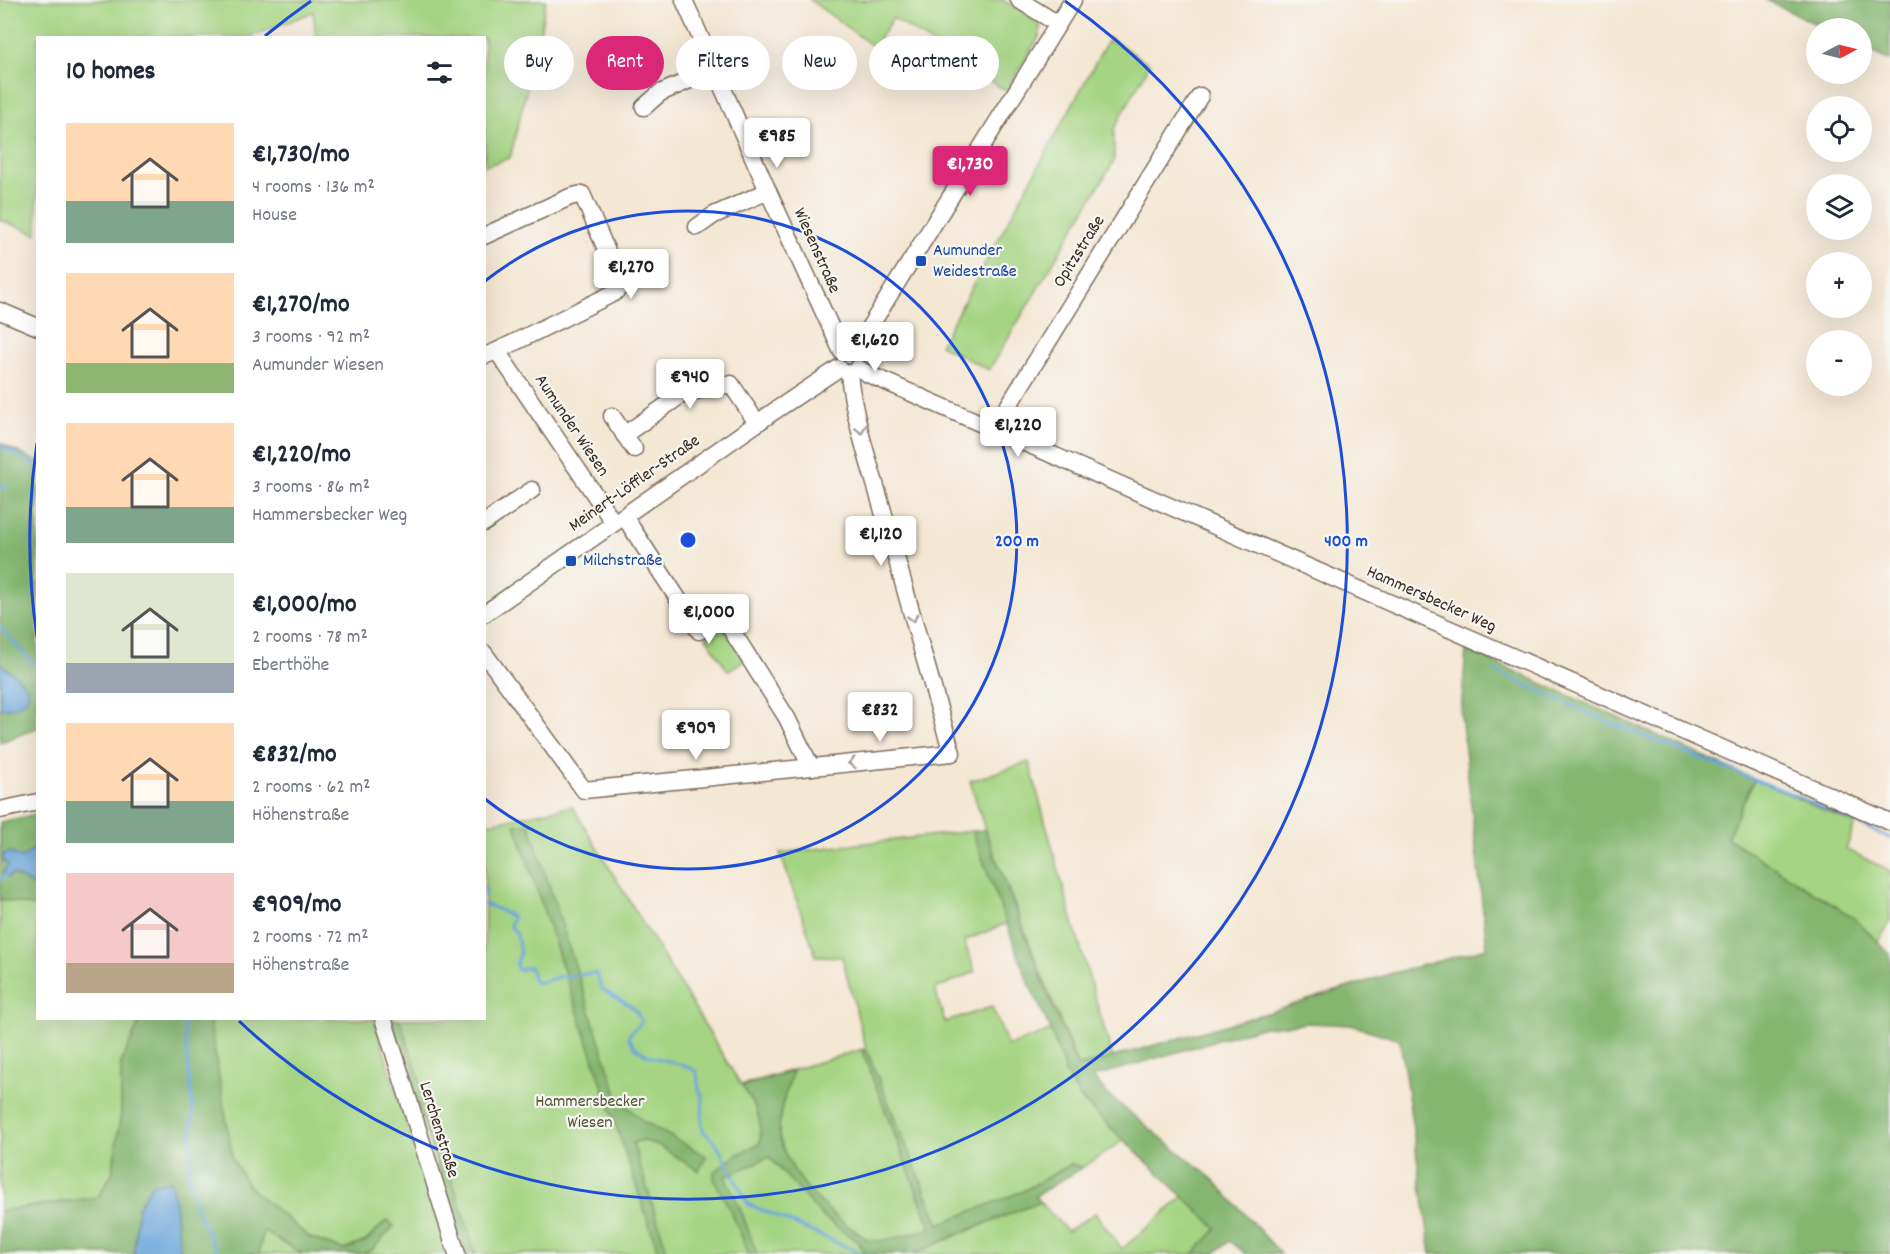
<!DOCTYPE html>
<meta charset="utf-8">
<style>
:root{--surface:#fff;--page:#f2f2f3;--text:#1f2937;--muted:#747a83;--accent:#db2777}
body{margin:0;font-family:Dekko,sans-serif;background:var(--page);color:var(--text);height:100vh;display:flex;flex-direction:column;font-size:22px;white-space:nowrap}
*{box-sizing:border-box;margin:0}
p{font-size:20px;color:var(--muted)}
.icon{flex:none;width:33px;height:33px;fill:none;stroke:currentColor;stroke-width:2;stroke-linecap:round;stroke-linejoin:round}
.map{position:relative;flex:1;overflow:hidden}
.details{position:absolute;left:36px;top:36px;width:450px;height:984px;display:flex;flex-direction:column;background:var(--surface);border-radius:0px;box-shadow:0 6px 24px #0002}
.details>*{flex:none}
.hud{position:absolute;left:504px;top:36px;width:570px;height:54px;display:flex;gap:12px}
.needle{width:39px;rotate:83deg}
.controls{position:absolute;left:1806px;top:18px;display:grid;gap:12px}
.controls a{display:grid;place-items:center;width:66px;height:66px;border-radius:50%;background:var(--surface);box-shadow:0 6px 24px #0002;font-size:30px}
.price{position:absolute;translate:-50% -51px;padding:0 14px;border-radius:6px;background:#fff;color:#222;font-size:20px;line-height:39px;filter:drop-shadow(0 2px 3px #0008)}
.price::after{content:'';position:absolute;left:50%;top:36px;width:18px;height:14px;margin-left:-9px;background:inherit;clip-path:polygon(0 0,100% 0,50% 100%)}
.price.on{background:var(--accent);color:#fff}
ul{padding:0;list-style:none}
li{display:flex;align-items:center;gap:18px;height:150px;padding:0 30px}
li span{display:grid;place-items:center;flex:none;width:168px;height:120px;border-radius:0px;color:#555}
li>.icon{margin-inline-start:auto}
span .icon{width:72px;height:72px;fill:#fffc;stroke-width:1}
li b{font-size:26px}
h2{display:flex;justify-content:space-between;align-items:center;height:72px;padding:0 30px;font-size:26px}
.pill{padding:0 21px;border-radius:27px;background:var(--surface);box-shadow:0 6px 24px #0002;font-size:21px;line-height:54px}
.pill.on{background:var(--accent);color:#fff}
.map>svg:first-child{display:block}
.green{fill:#a5d482;stroke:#707f50;stroke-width:1.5}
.forest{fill:#84b670;stroke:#607047;stroke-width:1.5}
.water{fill:#69a5da;stroke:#52687c;stroke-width:1.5}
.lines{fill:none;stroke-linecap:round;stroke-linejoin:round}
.stream{stroke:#69a5da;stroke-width:3}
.minor-casing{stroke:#7c6c5d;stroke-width:19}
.minor{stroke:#fff;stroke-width:16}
.oneway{stroke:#a79f9a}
.ring{fill:none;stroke:#1d4ed8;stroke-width:3}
.transit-dot{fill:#1a4fb4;stroke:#f6f6f2;stroke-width:2}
.labels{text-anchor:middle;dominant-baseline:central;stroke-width:4.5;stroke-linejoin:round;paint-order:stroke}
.street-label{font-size:18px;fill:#3b2a1e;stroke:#f6f6f2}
.transit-label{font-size:18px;fill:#164399;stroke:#f6f6f2;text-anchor:start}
.park-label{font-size:18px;fill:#565437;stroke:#f6f6f2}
.centre{fill:#1d4ed8;stroke:#f6f6f2;stroke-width:3}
.ring-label{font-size:18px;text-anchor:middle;font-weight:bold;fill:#1d4ed8;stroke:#f6f6f2;stroke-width:4.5;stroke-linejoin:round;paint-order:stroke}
</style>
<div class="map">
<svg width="1890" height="1254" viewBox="0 0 1890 1254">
<rect width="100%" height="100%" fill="#f6f6f2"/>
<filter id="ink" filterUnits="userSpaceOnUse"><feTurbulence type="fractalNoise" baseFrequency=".0167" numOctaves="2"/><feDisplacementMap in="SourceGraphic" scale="12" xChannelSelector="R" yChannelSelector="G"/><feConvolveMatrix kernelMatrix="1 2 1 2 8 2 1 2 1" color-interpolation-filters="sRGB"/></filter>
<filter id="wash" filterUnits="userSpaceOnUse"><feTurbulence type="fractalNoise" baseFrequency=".008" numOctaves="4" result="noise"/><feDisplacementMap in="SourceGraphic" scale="24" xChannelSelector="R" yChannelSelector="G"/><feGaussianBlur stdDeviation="1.35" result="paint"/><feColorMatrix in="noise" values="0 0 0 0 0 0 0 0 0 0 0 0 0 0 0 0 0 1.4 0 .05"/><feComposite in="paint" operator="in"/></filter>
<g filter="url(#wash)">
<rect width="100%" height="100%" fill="#f4e7d3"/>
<!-- green -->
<g class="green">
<polygon points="0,0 546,0 539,39 510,158 485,166 484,38 316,37 313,12 250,37 38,38 37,234 0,220"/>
<polygon points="810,0 1003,0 1034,19 1040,26 1040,35 1006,91 893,18 874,47"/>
<polygon points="1109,38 1150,64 1114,129 1114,161 989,370 940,345"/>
<polygon points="718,629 726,630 745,660 728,671 706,637"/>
<polygon points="1029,762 1071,916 1113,1058 1078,1067 985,830 970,781"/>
<polygon points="1754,779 1855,824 1846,849 1890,871 1890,922 1878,942 1853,917 1727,838"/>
<polygon points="572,806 741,1085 863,1049 907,1149 866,1049 842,957 816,956 780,853 972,831 1007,923 964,941 975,972 935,989 945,1022 992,1007 1008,1046 1051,1031 1067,1076 1081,1099 1124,1140 1082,1168 1071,1164 916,1252 1040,1202 1067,1231 1095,1213 1122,1249 1184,1196 1217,1229 1193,1254 466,1254 393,1019 484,1018 485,824"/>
<polygon points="0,899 37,907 38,1018 141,1019 121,1063 121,1113 112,1174 98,1197 0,1211"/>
<polygon points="209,1019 374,1019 447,1254 362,1254 373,1249 393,1226 387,1220 366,1241 345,1250 310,1238 250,1188 233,1160"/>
<polygon points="262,1231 303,1254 259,1254"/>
</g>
<!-- forest -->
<g class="forest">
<polygon points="1766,0 1890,0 1890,61 1862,47 1862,28 1824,28"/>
<polygon points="0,443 38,462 37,728 0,743"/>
<polygon points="1466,649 1754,779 1727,838 1853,917 1890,954 1890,1254 1431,1254 1400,1040 1351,1025 1309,1023 1258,1028 1093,1077 1107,1094 1214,1180 1281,1254 1246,1254 1230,1241 1214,1254 1193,1254 1217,1229 1081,1099 1067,1076 1051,1031 1027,979 972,831 985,830 1052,1005 1078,1067 1267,1013 1390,974 1487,948 1461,714"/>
<polygon points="37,814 37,847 22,858 8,865 3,873 8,877 13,874 37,888 37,907 0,899 0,822"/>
<polygon points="529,823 618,1098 643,1121 706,1156 699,1171 658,1145 642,1140 633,1143 668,1254 659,1254 515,825"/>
<polygon points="209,1018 233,1160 250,1188 310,1238 344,1250 366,1241 387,1220 394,1226 373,1249 362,1254 303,1254 263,1231 259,1254 181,1254 174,1198 171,1182 138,1207 134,1254 0,1254 0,1211 98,1197 112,1174 121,1113 121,1063 141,1019"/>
<polygon points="391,1019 400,1019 476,1254 464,1254"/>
<path d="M866,1049L939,1224L1023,1191L1071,1164L1082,1168L1035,1196L1040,1202L961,1233L914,1254H865L858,1242L823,1217L769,1157L725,1177L739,1205L757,1254H749L731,1212L714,1179V1172L735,1156L760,1143C762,1118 756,1106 742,1086L793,1071C787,1089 776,1120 780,1138C788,1174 827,1213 857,1232C860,1234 865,1239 868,1240C882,1244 917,1232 931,1228L862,1051Z"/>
</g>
<!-- water -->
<g class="water">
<path d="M0,663C9,671 41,690 23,702C16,708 9,708 0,709Z"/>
<polygon points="37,847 37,888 13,874 8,877 3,873 8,865 3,861 3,854 9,852 22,858"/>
<polygon points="171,1181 174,1198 181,1254 134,1254 138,1207 152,1184"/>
</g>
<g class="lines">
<!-- stream -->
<g class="stream">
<polyline points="0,446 38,466"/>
<polyline points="0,488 8,486"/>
<polyline points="0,627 38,669"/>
<polyline points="1495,671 1606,721 1797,796 1890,838"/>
<polyline points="0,880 8,874"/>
<polyline points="484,889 486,890 484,896"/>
<path d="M484,904C496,908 503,911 513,917L510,926L517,934L520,953L516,965L518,970L530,967L534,981L539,983L558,977L596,973L602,989C615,1000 639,1003 641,1023L630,1033L629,1038C643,1065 676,1056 697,1072L699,1090L703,1098L702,1125L704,1132L716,1143L748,1204L863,1254"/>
<polyline points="183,1018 193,1109 189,1177 198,1213 218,1254"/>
</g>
</g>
</g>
<g filter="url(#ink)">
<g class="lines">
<!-- minor casing -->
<g class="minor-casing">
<g id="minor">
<polyline points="684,0 768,191 842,352"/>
<polyline points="1019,0 1058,24"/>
<polyline points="644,107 660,93 715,69"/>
<polyline points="697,227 714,215 768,191"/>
<polyline points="484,236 570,197 582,194 619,279 620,287 614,293 497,351 484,356"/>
<polyline points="0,311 38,327"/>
<polyline points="497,351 614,523"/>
<polyline points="854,352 1073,0"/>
<path d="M858,368L868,374C1209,523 1549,674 1890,822"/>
<polyline points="612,416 634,449"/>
<polyline points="994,429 1200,96"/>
<polyline points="624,435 684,393 731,384 757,423"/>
<polyline points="624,516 699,631 722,615 787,718 811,767"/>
<polyline points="484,523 532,490"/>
<polyline points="484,614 773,412 839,368"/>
<path d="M484,653L584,790L952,753C928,673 906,592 883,511C871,468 853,417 849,373"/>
<polyline points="0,810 38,802"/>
<polyline points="383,1018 457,1254"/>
</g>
</g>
<!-- minor -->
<use href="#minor" class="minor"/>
</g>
<!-- one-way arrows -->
<defs><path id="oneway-chevron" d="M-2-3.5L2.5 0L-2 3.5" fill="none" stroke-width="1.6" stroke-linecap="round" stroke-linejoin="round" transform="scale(1.5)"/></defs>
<g class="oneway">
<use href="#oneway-chevron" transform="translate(861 430) rotate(76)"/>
<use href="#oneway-chevron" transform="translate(913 618) rotate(75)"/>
<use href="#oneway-chevron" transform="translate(852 763) rotate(174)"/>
</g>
</g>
<!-- distance rings -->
<g class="ring">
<path d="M485 281A329 329 0 1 1 485 799"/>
<path d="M37 637A658 658 0 0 1 37 443M265 36A658 658 0 0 1 311 1M1065 1A658 658 0 1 1 239 1021"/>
</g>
<!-- markers -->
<g class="transit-dot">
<rect x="915" y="255" width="12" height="12" rx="3"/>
<rect x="565" y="555" width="12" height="12" rx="3"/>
</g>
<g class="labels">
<!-- street labels -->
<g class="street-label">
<text transform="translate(816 251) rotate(66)">Wiesenstraße</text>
<text transform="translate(1080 252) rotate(-58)">Opitzstraße</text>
<text transform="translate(571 426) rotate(56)">Aumunder Wiesen</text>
<text transform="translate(635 484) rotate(-35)">Meinert-Löffler-Straße</text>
<text transform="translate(1431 600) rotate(24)">Hammersbecker Weg</text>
<text transform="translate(438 1130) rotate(73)">Lerchenstraße</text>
</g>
<!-- transit labels -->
<g class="transit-label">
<text x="933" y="251">Aumunder<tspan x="933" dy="21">Weidestraße</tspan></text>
<text x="583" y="561">Milchstraße</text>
</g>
<!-- park labels -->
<g class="park-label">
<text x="590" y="1102">Hammersbecker<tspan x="590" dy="21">Wiesen</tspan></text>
</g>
</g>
<circle cx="688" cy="540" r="9" class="centre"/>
<g class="ring-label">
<text x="1017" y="546">200 m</text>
<text x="1346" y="546">400 m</text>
</g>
</svg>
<div class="controls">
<a><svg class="needle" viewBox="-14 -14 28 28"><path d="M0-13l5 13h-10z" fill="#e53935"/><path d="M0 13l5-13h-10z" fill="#747a83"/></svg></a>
<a><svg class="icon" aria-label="locate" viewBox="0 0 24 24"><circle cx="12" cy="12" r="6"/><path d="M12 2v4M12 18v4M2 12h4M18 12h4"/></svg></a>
<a><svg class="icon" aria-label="layers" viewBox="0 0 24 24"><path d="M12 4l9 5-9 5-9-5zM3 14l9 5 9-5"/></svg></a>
<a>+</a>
<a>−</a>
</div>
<b class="price" style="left:777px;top:169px">€985</b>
<b class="price on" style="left:970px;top:197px">€1,730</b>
<b class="price" style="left:631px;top:300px">€1,270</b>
<b class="price" style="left:875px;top:373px">€1,620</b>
<b class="price" style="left:690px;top:410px">€940</b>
<b class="price" style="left:1018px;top:458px">€1,220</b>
<b class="price" style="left:881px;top:567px">€1,120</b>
<b class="price" style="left:709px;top:645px">€1,000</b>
<b class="price" style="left:880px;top:743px">€832</b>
<b class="price" style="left:696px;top:761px">€909</b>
<div class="hud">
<a class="pill">Buy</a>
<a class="pill on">Rent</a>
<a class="pill">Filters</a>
<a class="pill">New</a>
<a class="pill">Apartment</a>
</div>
<section class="details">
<h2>10 homes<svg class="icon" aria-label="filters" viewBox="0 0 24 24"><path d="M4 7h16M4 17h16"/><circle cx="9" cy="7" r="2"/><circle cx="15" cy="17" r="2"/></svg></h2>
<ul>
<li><span style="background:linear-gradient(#ffd9b3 65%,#7fa58c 0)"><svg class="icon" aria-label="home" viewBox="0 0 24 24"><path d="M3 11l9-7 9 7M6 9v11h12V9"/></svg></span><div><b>€1,730/mo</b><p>4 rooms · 136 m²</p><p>House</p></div></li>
<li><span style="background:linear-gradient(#ffd9b3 75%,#8fb573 0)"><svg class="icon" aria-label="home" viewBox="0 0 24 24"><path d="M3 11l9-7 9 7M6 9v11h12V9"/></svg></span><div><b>€1,270/mo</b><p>3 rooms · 92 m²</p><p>Aumunder Wiesen</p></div></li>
<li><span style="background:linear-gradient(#ffd9b3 70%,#7fa58c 0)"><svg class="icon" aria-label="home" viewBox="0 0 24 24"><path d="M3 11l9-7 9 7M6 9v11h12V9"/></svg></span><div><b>€1,220/mo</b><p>3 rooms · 86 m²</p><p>Hammersbecker Weg</p></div></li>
<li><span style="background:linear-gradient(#dfe7d0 75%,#9aa5b1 0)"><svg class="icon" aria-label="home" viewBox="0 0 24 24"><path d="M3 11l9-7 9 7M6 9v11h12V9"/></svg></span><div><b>€1,000/mo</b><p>2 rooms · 78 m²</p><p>Eberthöhe</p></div></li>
<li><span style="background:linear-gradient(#ffd9b3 65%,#7fa58c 0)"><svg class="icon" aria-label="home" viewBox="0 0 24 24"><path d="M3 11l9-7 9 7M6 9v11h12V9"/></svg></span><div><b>€832/mo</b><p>2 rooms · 62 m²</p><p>Höhenstraße</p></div></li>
<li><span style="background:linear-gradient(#f6c9c9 75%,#b9a48a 0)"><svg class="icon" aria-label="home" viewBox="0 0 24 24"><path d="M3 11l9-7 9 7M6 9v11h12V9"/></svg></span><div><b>€909/mo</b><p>2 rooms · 72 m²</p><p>Höhenstraße</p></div></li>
</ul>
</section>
</div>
